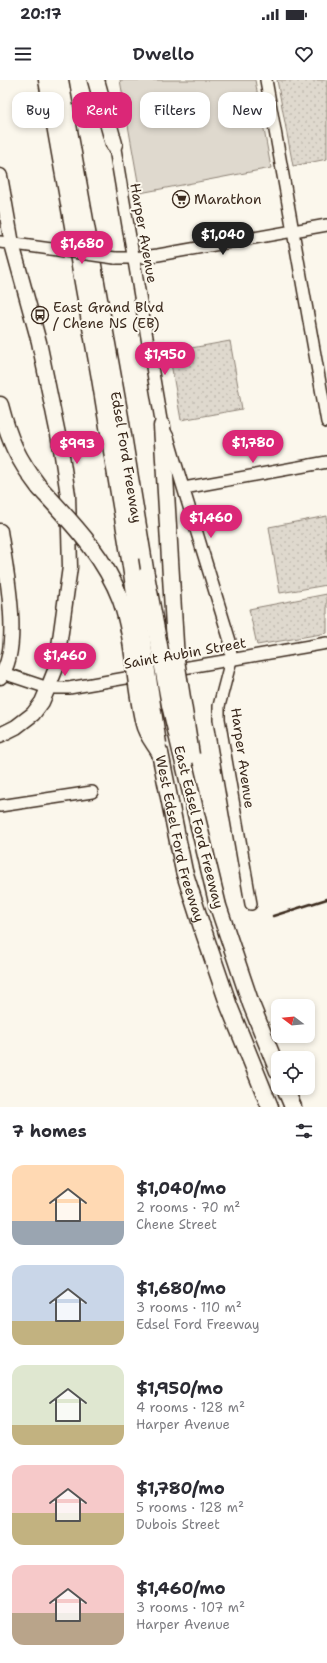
<!DOCTYPE html>
<meta charset="utf-8">
<style>
:root{--surface:#fff;--page:#f2f2f3;--text:#2b2b33;--muted:#7c7c81;--accent:#db2777}
body{margin:0;font-family:"Shantell Sans",sans-serif;background:var(--page);color:var(--text);height:100vh;display:flex;flex-direction:column;font-size:15px;white-space:nowrap}
*{box-sizing:border-box;margin:0}
p{font-size:13px;color:var(--muted)}
.icon{flex:none;width:22px;height:22px;fill:none;stroke:currentColor;stroke-width:2;stroke-linecap:round;stroke-linejoin:round}
.map{position:relative;height:1027px;overflow:hidden}
.panel{display:flex;flex-direction:column;background:var(--surface);flex:1}
.panel>*{flex:none}
.guide{position:absolute;left:12px;top:12px;width:303px;height:36px;display:flex;gap:8px}
.needle{width:26px;rotate:286deg}
.controls{position:absolute;left:271px;top:919px;display:grid;gap:8px}
.controls a{display:grid;place-items:center;width:44px;height:44px;border-radius:8px;background:var(--surface);box-shadow:0 2px 6px #0003;font-size:20px}
.price{position:absolute;translate:-50% -34px;padding:0 9px;border-radius:14px;background:var(--accent);color:#fff;font-size:13px;line-height:26px;filter:drop-shadow(0 1px 2px #0008)}
.price::after{content:'';position:absolute;left:50%;top:24px;width:12px;height:9px;margin-left:-6px;background:inherit;clip-path:polygon(0 0,100% 0,50% 100%)}
.price.active{background:#222;color:#fff}
ul{padding:0;list-style:none}
li{display:flex;align-items:center;gap:12px;height:100px;padding:0 12px}
li span{display:grid;place-items:center;flex:none;width:112px;height:80px;border-radius:12px;color:#555}
li>.icon{margin-inline-start:auto}
span .icon{width:48px;height:48px;fill:#fffc;stroke-width:1}
li b{font-size:17px}
h2{display:flex;justify-content:space-between;align-items:center;height:48px;padding:0 12px;font-size:17px}
.tag{padding:0 14px;border-radius:12px;background:var(--surface);box-shadow:0 2px 6px #0003;font-size:14px;line-height:36px}
.tag.active{background:var(--accent);color:#fff}
.status{display:flex;justify-content:space-between;align-items:center;height:28px;padding:0 20px;background:var(--surface);direction:ltr}
.status svg{height:11px;fill:currentColor}
header{display:flex;justify-content:space-between;align-items:center;height:52px;padding:0 12px;background:var(--surface);font-size:18px;font-weight:600}
.map>svg:first-child{display:block}
.grass{fill:url(#grass-dots);stroke:#8d8276}
.park{fill:#dfd9ce;stroke:#8d8276}
.lines{fill:none;stroke-linecap:round;stroke-linejoin:round}
.minor-casing{stroke:#3b2a1e;stroke-width:14}
.major-casing{stroke:#3b2a1e;stroke-width:17}
.highway-casing{stroke:#3b2a1e;stroke-width:19}
.minor{stroke:#fbf7ec;stroke-width:11}
.major{stroke:#fbf7ec;stroke-width:14}
.highway{stroke:#fbf7ec;stroke-width:16}
.rail{stroke:#3b2a1e;stroke-width:2.5}
.minor-bridge-casing{stroke:#3b2a1e;stroke-width:14;stroke-linecap:butt}
.highway-bridge-casing{stroke:#3b2a1e;stroke-width:19;stroke-linecap:butt}
.minor-bridge{stroke:#fbf7ec;stroke-width:11}
.highway-bridge{stroke:#fbf7ec;stroke-width:16}
.labels{text-anchor:middle;dominant-baseline:central;stroke-width:4;stroke-linejoin:round;paint-order:stroke}
.poi-label{font-size:14px;fill:#3b2a1e;stroke:#fbf7ec;text-anchor:start}
.street-label{font-size:14px;fill:#3b2a1e;stroke:#fbf7ec}
</style>
<div class="status"><b>20:17</b><svg viewBox="0 0 49 12"><path d="M0 12V9h3v3zM5 12V6h3v6zM10 12V3h3v9zM15 12V0h3v12zM26 1h20v11H26zM47 4h2v5h-2z"/></svg></div>
<header><svg class="icon" aria-label="menu" viewBox="0 0 24 24"><path d="M4 6h16M4 12h16M4 18h16"/></svg>Dwello<svg class="icon" aria-label="heart" viewBox="0 0 24 24"><path d="M12 20l-8-8c-3-5 5-10 8-4 3-6 11-1 8 4z"/></svg></header>
<div class="map">
<svg width="327" height="1027" viewBox="0 0 327 1027">
<defs>
<pattern id="grass-dots" width="8" height="8" patternUnits="userSpaceOnUse"><rect width="8" height="8" fill="#dfd9ce"/><path d="M2 2h.1M6 6h.1" fill="none" stroke="#c0bab0" stroke-width="1.8" stroke-linecap="round"/></pattern>
</defs>
<rect width="100%" height="100%" fill="#fbf7ec"/>
<filter id="ink" filterUnits="userSpaceOnUse"><feTurbulence type="fractalNoise" baseFrequency=".025" numOctaves="2"/><feDisplacementMap in="SourceGraphic" scale="8" xChannelSelector="R" yChannelSelector="G"/><feConvolveMatrix kernelMatrix="1 2 1 2 8 2 1 2 1" color-interpolation-filters="sRGB"/></filter>
<g filter="url(#ink)">
<!-- grass -->
<g class="grass">
<polygon points="277,0 327,0 327,79 293,86"/>
<polygon points="230,261 242,329 181,340 169,272"/>
<polygon points="327,436 327,505 280,513 269,447"/>
<polygon points="327,514 327,553 257,565 249,529"/>
</g>
<!-- park -->
<polygon class="park" points="120,0 255,0 271,88 140,113"/>
<g class="lines">
<!-- minor casing -->
<g class="minor-casing">
<g id="minor">
<polyline points="266,0 327,342"/>
<polyline points="113,57 162,346 168,357 175,381 230,561 231,580 219,626 219,639 251,824"/>
<polyline points="0,162 51,169"/>
<polyline points="115,178 134,178 158,175 327,145"/>
<polyline points="184,408 327,382"/>
<polyline points="172,590 327,563"/>
<polyline points="3,593 48,608 69,608 143,595"/>
<polyline points="0,726 92,712"/>
</g>
</g>
<!-- major casing -->
<g class="major-casing">
<g id="major">
<polyline points="0,96 12,164 39,262 61,369 68,415 70,487 56,588 48,608 42,622 33,634 16,647 0,655"/>
<path d="M0,451C5,485 23,569 0,597"/>
</g>
</g>
<!-- highway casing -->
<g class="highway-casing">
<g id="highway">
<polyline points="47,0 100,298 130,480"/>
<path id="s1" d="M60,0L120,337L146,495"/>
<polyline points="96,0 114,64"/>
<path d="M0,325C9,360 17,378 39,407"/>
<polyline points="162,346 176,580"/>
<path id="s2" d="M160,673L184,791L201,844L229,926L270,1027"/>
<polyline points="218,826 251,924 278,991"/>
<polyline points="285,1008 293,1027"/>
</g>
</g>
<!-- minor -->
<use href="#minor" class="minor"/>
<!-- major -->
<use href="#major" class="major"/>
<!-- highway -->
<use href="#highway" class="highway"/>
<!-- rail -->
<polyline class="rail" points="273,836 327,819"/>
<!-- minor-bridge casing -->
<g class="minor-bridge-casing">
<polyline id="minor-bridge" points="51,169 115,178"/>
</g>
<!-- highway-bridge casing -->
<g class="highway-bridge-casing">
<g id="highway-bridge">
<path d="M39,407C71,442 104,475 121,520C135,560 134,603 144,644C146,654 155,664 160,673"/>
<polyline points="130,480 158,664"/>
<polyline points="146,495 170,625 218,826"/>
<polyline points="176,580 191,675"/>
</g>
</g>
<!-- minor-bridge -->
<use href="#minor-bridge" class="minor-bridge"/>
<!-- highway-bridge -->
<use href="#highway-bridge" class="highway-bridge"/>
</g>
</g>
<!-- icons -->
<defs>
<g id="supermarket-ring" transform="scale(0.9)"><circle r="9.5" fill="#fbf7ec" stroke="#3b2a1e" stroke-width="1.5"/><path d="M-6-5.5h2.5l.6 2H6L4.5 2H-2.5L-4.4-4H-6ZM-1.5 3.2a1.3 1.3 0 1 0 .1 0ZM3 3.2a1.3 1.3 0 1 0 .1 0Z" fill="#3b2a1e"/></g>
<g id="bus-ring" transform="scale(0.9)"><circle r="9.5" fill="#fbf7ec" stroke="#3b2a1e" stroke-width="1.5"/><path d="M-5-6H5V4H4V6H2V4H-2V6H-4V4H-5ZM-3.5-4V0h7V-4ZM-3.5 1.2v1.5H-2V1.2ZM2 1.2v1.5H3.5V1.2Z" fill="#3b2a1e"/></g>
</defs>
<g fill-rule="evenodd">
<use href="#supermarket-ring" x="181" y="119"/>
<use href="#bus-ring" x="40" y="235"/>
</g>
<g class="labels">
<!-- poi labels -->
<g class="poi-label">
<text x="194" y="119">Marathon</text>
<text x="53" y="227">East Grand Blvd<tspan x="53" dy="16">/ Chene NS (EB)</tspan></text>
</g>
<!-- street labels -->
<g class="street-label">
<text transform="translate(144 153) rotate(80)">Harper Avenue</text>
<text stroke="none"><textPath href="#s1" startOffset="383">Edsel Ford Freeway</textPath></text>
<text transform="translate(185 573) rotate(-10)">Saint Aubin Street</text>
<text transform="translate(243 678) rotate(82)">Harper Avenue</text>
<text transform="translate(199 747) rotate(76)">East Edsel Ford Freeway</text>
<text stroke="none"><textPath href="#s2" startOffset="88">West Edsel Ford Freeway</textPath></text>
</g>
</g>
</svg>
<div class="controls">
<a><svg class="needle" viewBox="-14 -14 28 28"><path d="M0-13l5 13h-10z" fill="#e53935"/><path d="M0 13l5-13h-10z" fill="#7c7c81"/></svg></a>
<a><svg class="icon" aria-label="locate" viewBox="0 0 24 24"><circle cx="12" cy="12" r="6"/><path d="M12 2v4M12 18v4M2 12h4M18 12h4"/></svg></a>
</div>
<b class="price active" style="left:223px;top:176px">$1,040</b>
<b class="price" style="left:82px;top:185px">$1,680</b>
<b class="price" style="left:165px;top:296px">$1,950</b>
<b class="price" style="left:253px;top:384px">$1,780</b>
<b class="price" style="left:77px;top:385px">$993</b>
<b class="price" style="left:211px;top:459px">$1,460</b>
<b class="price" style="left:65px;top:597px">$1,460</b>
<div class="guide">
<a class="tag">Buy</a>
<a class="tag active">Rent</a>
<a class="tag">Filters</a>
<a class="tag">New</a>
</div>
</div>
<section class="panel">
<h2>7 homes<svg class="icon" aria-label="filters" viewBox="0 0 24 24"><path d="M4 7h16M4 17h16"/><circle cx="9" cy="7" r="2"/><circle cx="15" cy="17" r="2"/></svg></h2>
<ul>
<li><span style="background:linear-gradient(#ffd9b3 70%,#9aa5b1 0)"><svg class="icon" aria-label="home" viewBox="0 0 24 24"><path d="M3 11l9-7 9 7M6 9v11h12V9"/></svg></span><div><b>$1,040/mo</b><p>2 rooms · 70 m²</p><p>Chene Street</p></div></li>
<li><span style="background:linear-gradient(#c9d6e8 70%,#c2b280 0)"><svg class="icon" aria-label="home" viewBox="0 0 24 24"><path d="M3 11l9-7 9 7M6 9v11h12V9"/></svg></span><div><b>$1,680/mo</b><p>3 rooms · 110 m²</p><p>Edsel Ford Freeway</p></div></li>
<li><span style="background:linear-gradient(#dfe7d0 75%,#c2b280 0)"><svg class="icon" aria-label="home" viewBox="0 0 24 24"><path d="M3 11l9-7 9 7M6 9v11h12V9"/></svg></span><div><b>$1,950/mo</b><p>4 rooms · 128 m²</p><p>Harper Avenue</p></div></li>
<li><span style="background:linear-gradient(#f6c9c9 60%,#c2b280 0)"><svg class="icon" aria-label="home" viewBox="0 0 24 24"><path d="M3 11l9-7 9 7M6 9v11h12V9"/></svg></span><div><b>$1,780/mo</b><p>5 rooms · 128 m²</p><p>Dubois Street</p></div></li>
<li><span style="background:linear-gradient(#f6c9c9 60%,#b9a48a 0)"><svg class="icon" aria-label="home" viewBox="0 0 24 24"><path d="M3 11l9-7 9 7M6 9v11h12V9"/></svg></span><div><b>$1,460/mo</b><p>3 rooms · 107 m²</p><p>Harper Avenue</p></div></li>
</ul>
</section>
